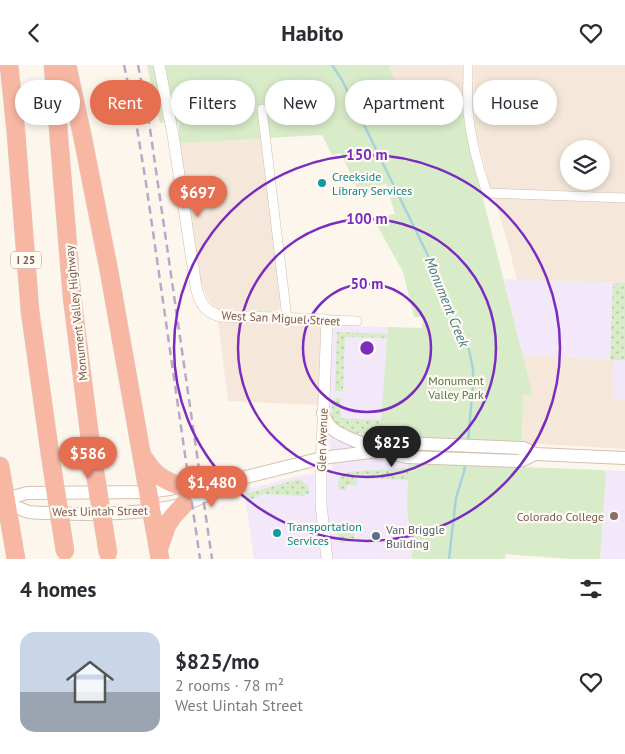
<!DOCTYPE html>
<meta charset="utf-8">
<style>
:root{--surface:#fff;--page:#f7f7f7;--text:#2b2b33;--muted:#7c7c81;--accent:#e76f51}
body{margin:0;font-family:"PT Sans",sans-serif;background:var(--page);color:var(--text);height:100vh;display:flex;flex-direction:column;font-size:19px;white-space:nowrap}
*{box-sizing:border-box;margin:0}
p{font-size:16px;color:var(--muted)}
.icon{flex:none;width:28px;height:28px;fill:none;stroke:currentColor;stroke-width:2;stroke-linecap:round;stroke-linejoin:round}
.map{position:relative;height:494px;overflow:hidden}
.drawer{display:flex;flex-direction:column;background:var(--surface);flex:1}
.drawer>*{flex:none}
.top-card{position:absolute;left:15px;top:15px;width:595px;height:45px;display:flex;gap:10px}
.tools{position:absolute;left:560px;top:75px;display:grid;gap:10px}
.tools a{display:grid;place-items:center;width:50px;height:50px;border-radius:50%;background:var(--surface);box-shadow:0 2px 8px #0003;font-size:25px}
.price{position:absolute;translate:-50% -42px;padding:0 11px;border-radius:18px;background:var(--accent);color:#fff;font-size:16px;line-height:32px;filter:drop-shadow(0 1px 2px #0008)}
.price::after{content:'';position:absolute;left:50%;top:30px;width:15px;height:11px;margin-left:-8px;background:inherit;clip-path:polygon(0 0,100% 0,50% 100%)}
.price.on{background:#222;color:#fff}
ul{padding:0;list-style:none}
li{display:flex;align-items:center;gap:15px;height:125px;padding:0 20px}
li span{display:grid;place-items:center;flex:none;width:140px;height:100px;border-radius:15px;color:#555}
li>.icon{margin-inline-start:auto}
span .icon{width:60px;height:60px;fill:#fffc;stroke-width:1}
li b{font-size:21px}
h2{display:flex;justify-content:space-between;align-items:center;height:60px;padding:0 20px;font-size:21px}
.chip{padding:0 18px;border-radius:22px;background:var(--surface);box-shadow:0 2px 8px #0003;font-size:18px;line-height:45px}
.chip.on{background:var(--accent);color:#fff}
header{display:flex;justify-content:space-between;align-items:center;height:65px;padding:0 20px;background:var(--surface);font-size:22px;font-weight:600}
.map>svg:first-child{display:block}
.residential{fill:#f5e8da;fill-rule:evenodd}
.education{fill:#f3e8fa}
.grass{fill:url(#grass-dots)}
.park{fill:#d8ecc9}
.lines{fill:none;stroke-linecap:round;stroke-linejoin:round}
.stream{stroke:#a5d3da;stroke-width:2.5}
.minor-casing{stroke:#d1beb0;stroke-width:10}
.tertiary-casing{stroke:#d1beb0;stroke-width:12}
.secondary-casing{stroke:#d6c0b0;stroke-width:14}
.motorway-casing{stroke:#dad1cd;stroke-width:19}
.minor{stroke:#fff;stroke-width:9}
.tertiary{stroke:#fff;stroke-width:11}
.secondary{stroke:#fff;stroke-width:12}
.motorway{stroke:#f7b7a3;stroke-width:18}
.rail{stroke:#b9a8c9;stroke-width:2.5;stroke-dasharray:8 5;stroke-linecap:butt}
.motorway-bridge-casing{stroke:#dad1cd;stroke-width:19;stroke-linecap:butt}
.motorway-bridge{stroke:#f7b7a3;stroke-width:18}
.ring{fill:none;stroke:#7b2cbf;stroke-width:2.5}
.culture-dot{fill:#0f9aa8;stroke:#fffaf3;stroke-width:2}
.education-dot{fill:#8d6e63;stroke:#fffaf3;stroke-width:2}
.service-dot{fill:#5c6f8a;stroke:#fffaf3;stroke-width:2}
.labels{text-anchor:middle;dominant-baseline:central;stroke-width:4.5;stroke-linejoin:round;paint-order:stroke}
.shield{fill:#fffaf3;stroke:#a28b7f;stroke-width:1}
.shield-label{font-size:11px;font-weight:bold;fill:#7a5c4d}
.culture-label{font-size:12px;fill:#0d838f;stroke:#fffaf3;text-anchor:start}
.street-label{font-size:12px;fill:#7a5c4d;stroke:#fffaf3}
.park-label{font-size:12px;fill:#537a41;stroke:#fffaf3}
.education-label{font-size:12px;fill:#785e54;stroke:#fffaf3;text-anchor:end}
.service-label{font-size:12px;fill:#4e5e75;stroke:#fffaf3;text-anchor:start}
.water-label{font-size:14px;font-style:italic;fill:#437c86;stroke:#fffaf3}
.centre{fill:#7b2cbf;stroke:#fffaf3;stroke-width:2.5}
.ring-label{font-size:15px;text-anchor:middle;font-weight:bold;fill:#7b2cbf;stroke:#fffaf3;stroke-width:4.5;stroke-linejoin:round;paint-order:stroke}
</style>
<header><svg class="icon" aria-label="back" viewBox="0 0 24 24"><path d="M15 5l-7 7 7 7"/></svg>Habito<svg class="icon" aria-label="heart" viewBox="0 0 24 24"><path d="M12 20l-8-8c-3-5 5-10 8-4 3-6 11-1 8 4z"/></svg></header>
<div class="map">
<svg width="625" height="494" viewBox="0 0 625 494">
<defs>
<pattern id="grass-dots" width="8" height="8" patternUnits="userSpaceOnUse" patternTransform="scale(1.25)"><rect width="8" height="8" fill="#d8ecc9"/><path d="M2 2h.1M6 6h.1" fill="none" stroke="#b4c2a5" stroke-width="1.8" stroke-linecap="round"/></pattern>
</defs>
<rect width="100%" height="100%" fill="#fdf6ec"/>
<!-- residential -->
<g class="residential">
<polygon points="389,0 464,0 464,48 434,50 395,18"/>
<path d="M473,0H625V218L517,215L506,171L490,121L475,64ZM569,84H601V116H569Z"/>
<polygon points="262,72 281,243 277,246 274,247 220,244 214,242 210,237 207,232 199,211 179,78"/>
<polygon points="219,255 318,260 321,264 319,340 228,336 218,257"/>
<polygon points="523,290 614,295 613,333 625,334 625,384 523,378 523,330 533,330"/>
</g>
<!-- education -->
<g class="education">
<polygon points="504,214 625,218 625,334 613,333 614,295 523,290"/>
<polygon points="336,261 388,262 380,369 409,371 407,443 412,494 254,494 244,425 299,411 332,405 328,357 333,267 333,263"/>
<polygon points="603,405 625,406 625,494 600,494 606,408"/>
</g>
<!-- grass -->
<g class="grass">
<polygon points="613,218 625,218 625,295 610,295"/>
<polygon points="337,267 387,269 387,273 345,272 343,326 335,326"/>
<polygon points="334,333 341,333 341,353 381,355 380,369 348,368 332,357 332,338"/>
<polygon points="408,403 408,415 357,413 356,420 347,420 346,425 339,425 338,418 340,412 349,407 389,404"/>
<polygon points="299,414 308,421 309,428 303,431 264,429 246,437 245,429"/>
<polygon points="355,459 354,474 345,474 345,478 338,477 337,460"/>
</g>
<!-- park -->
<polygon class="park" points="147,0 389,0 395,18 434,50 464,48 465,63 533,330 523,330 522,402 603,405 606,408 600,494 571,494 506,489 505,494 412,494 407,443 409,371 380,369 388,262 422,263 423,252 414,252 403,207 373,153 395,149 386,119 358,125 341,88 332,90 322,70 179,78 179,57 160,58"/>
<g class="lines">
<!-- stream -->
<g class="stream">
<polyline points="332,0 342,15 442,219 469,285 473,304 473,319 468,376"/>
<polyline points="449,494 456,433 464,407 465,399"/>
</g>
<!-- minor casing -->
<g class="minor-casing">
<g id="minor">
<path d="M468,0C468,16 467,32 468,47C471,75 478,102 487,128L625,133"/>
<polyline points="262,44 287,253"/>
<polyline points="327,255 357,256"/>
</g>
</g>
<!-- tertiary casing -->
<g class="tertiary-casing">
<path id="tertiary" d="M159,0L173,70L196,222C200,237 203,246 220,251L327,255L321,409V440L327,494"/>
</g>
<!-- secondary casing -->
<g class="secondary-casing">
<g id="secondary">
<path d="M323,348C325,354 328,361 334,365C344,373 366,379 378,385"/>
<polyline points="386,385 394,389 407,392 517,396 523,395 535,389"/>
<path d="M0,437C10,437 18,444 29,447C37,448 47,448 56,448C91,450 198,451 218,419"/>
<polyline points="6,437 16,431 27,428 147,427 170,424 204,416 213,417 218,419 322,393 386,385 395,380 403,378 520,383 524,383 535,389 625,393"/>
</g>
</g>
<!-- motorway casing -->
<g class="motorway-casing">
<g id="motorway">
<polyline points="9,0 16,68 30,246 50,389"/>
<polyline points="53,0 72,232 92,389"/>
<polyline points="67,0 83,74 109,206 160,494"/>
<path d="M144,393C154,410 163,415 182,422"/>
<polyline points="0,401 16,494"/>
<polyline points="159,483 167,460 173,451 184,439"/>
</g>
</g>
<!-- minor -->
<use href="#minor" class="minor"/>
<!-- tertiary -->
<use href="#tertiary" class="tertiary"/>
<!-- secondary -->
<use href="#secondary" class="secondary"/>
<!-- motorway -->
<use href="#motorway" class="motorway"/>
<!-- rail -->
<g class="rail">
<polyline points="124,0 135,51 146,118 200,494"/>
<polyline points="138,0 148,50 212,494"/>
</g>
<!-- motorway-bridge casing -->
<g class="motorway-bridge-casing">
<g id="motorway-bridge">
<polyline points="50,389 65,486"/>
<polyline points="92,389 108,488"/>
</g>
</g>
<!-- motorway-bridge -->
<use href="#motorway-bridge" class="motorway-bridge"/>
</g>
<!-- distance rings -->
<g class="ring">
<circle cx="367" cy="283" r="64"/>
<circle cx="367" cy="283" r="129"/>
<circle cx="367" cy="283" r="193"/>
</g>
<!-- markers -->
<g class="culture-dot">
<circle cx="322" cy="118" r="5"/>
<circle cx="277" cy="468" r="5"/>
</g>
<circle class="education-dot" cx="614" cy="451" r="5"/>
<circle class="service-dot" cx="376" cy="471" r="5"/>
<g class="labels">
<!-- shield labels -->
<rect class="shield" x="11" y="186.5" width="30" height="17" rx="4"/>
<g class="shield-label">
<text x="26" y="195">I 25</text>
</g>
<!-- culture labels -->
<g class="culture-label">
<text x="332" y="111">Creekside<tspan x="332" dy="14">Library Services</tspan></text>
<text x="287" y="461">Transportation<tspan x="287" dy="14">Services</tspan></text>
</g>
<!-- street labels -->
<g class="street-label">
<text transform="translate(76 248) rotate(-96)">Monument Valley Highway</text>
<text transform="translate(281 253) rotate(3)">West San Miguel Street</text>
<text transform="translate(322 375) rotate(-88)">Glen Avenue</text>
<text transform="translate(100 446) rotate(-1)">West Uintah Street</text>
</g>
<!-- park labels -->
<g class="park-label">
<text x="456" y="315">Monument<tspan x="456" dy="14">Valley Park</tspan></text>
</g>
<!-- education labels -->
<g class="education-label">
<text x="604" y="451">Colorado College</text>
</g>
<!-- service labels -->
<g class="service-label">
<text x="386" y="464">Van Briggle<tspan x="386" dy="14">Building</tspan></text>
</g>
<!-- water labels -->
<g class="water-label">
<text transform="translate(447 237) rotate(68)">Monument Creek</text>
</g>
</g>
<circle cx="367" cy="283" r="8" class="centre"/>
<g class="ring-label">
<text x="367" y="95">150 m</text>
<text x="367" y="159">100 m</text>
<text x="367" y="224">50 m</text>
</g>
</svg>
<div class="tools">
<a><svg class="icon" aria-label="layers" viewBox="0 0 24 24"><path d="M12 4l9 5-9 5-9-5zM3 14l9 5 9-5"/></svg></a>
</div>
<b class="price" style="left:198px;top:153px">$697</b>
<b class="price on" style="left:392px;top:403px">$825</b>
<b class="price" style="left:88px;top:414px">$586</b>
<b class="price" style="left:212px;top:443px">$1,480</b>
<div class="top-card">
<a class="chip">Buy</a>
<a class="chip on">Rent</a>
<a class="chip">Filters</a>
<a class="chip">New</a>
<a class="chip">Apartment</a>
<a class="chip">House</a>
</div>
</div>
<section class="drawer">
<h2>4 homes<svg class="icon" aria-label="filters" viewBox="0 0 24 24"><path d="M4 7h16M4 17h16"/><circle cx="9" cy="7" r="2"/><circle cx="15" cy="17" r="2"/></svg></h2>
<ul>
<li><span style="background:linear-gradient(#c9d6e8 60%,#9aa5b1 0)"><svg class="icon" aria-label="home" viewBox="0 0 24 24"><path d="M3 11l9-7 9 7M6 9v11h12V9"/></svg></span><div><b>$825/mo</b><p>2 rooms · 78 m²</p><p>West Uintah Street</p></div><svg class="icon" aria-label="heart" viewBox="0 0 24 24"><path d="M12 20l-8-8c-3-5 5-10 8-4 3-6 11-1 8 4z"/></svg></li>
</ul>
</section>
